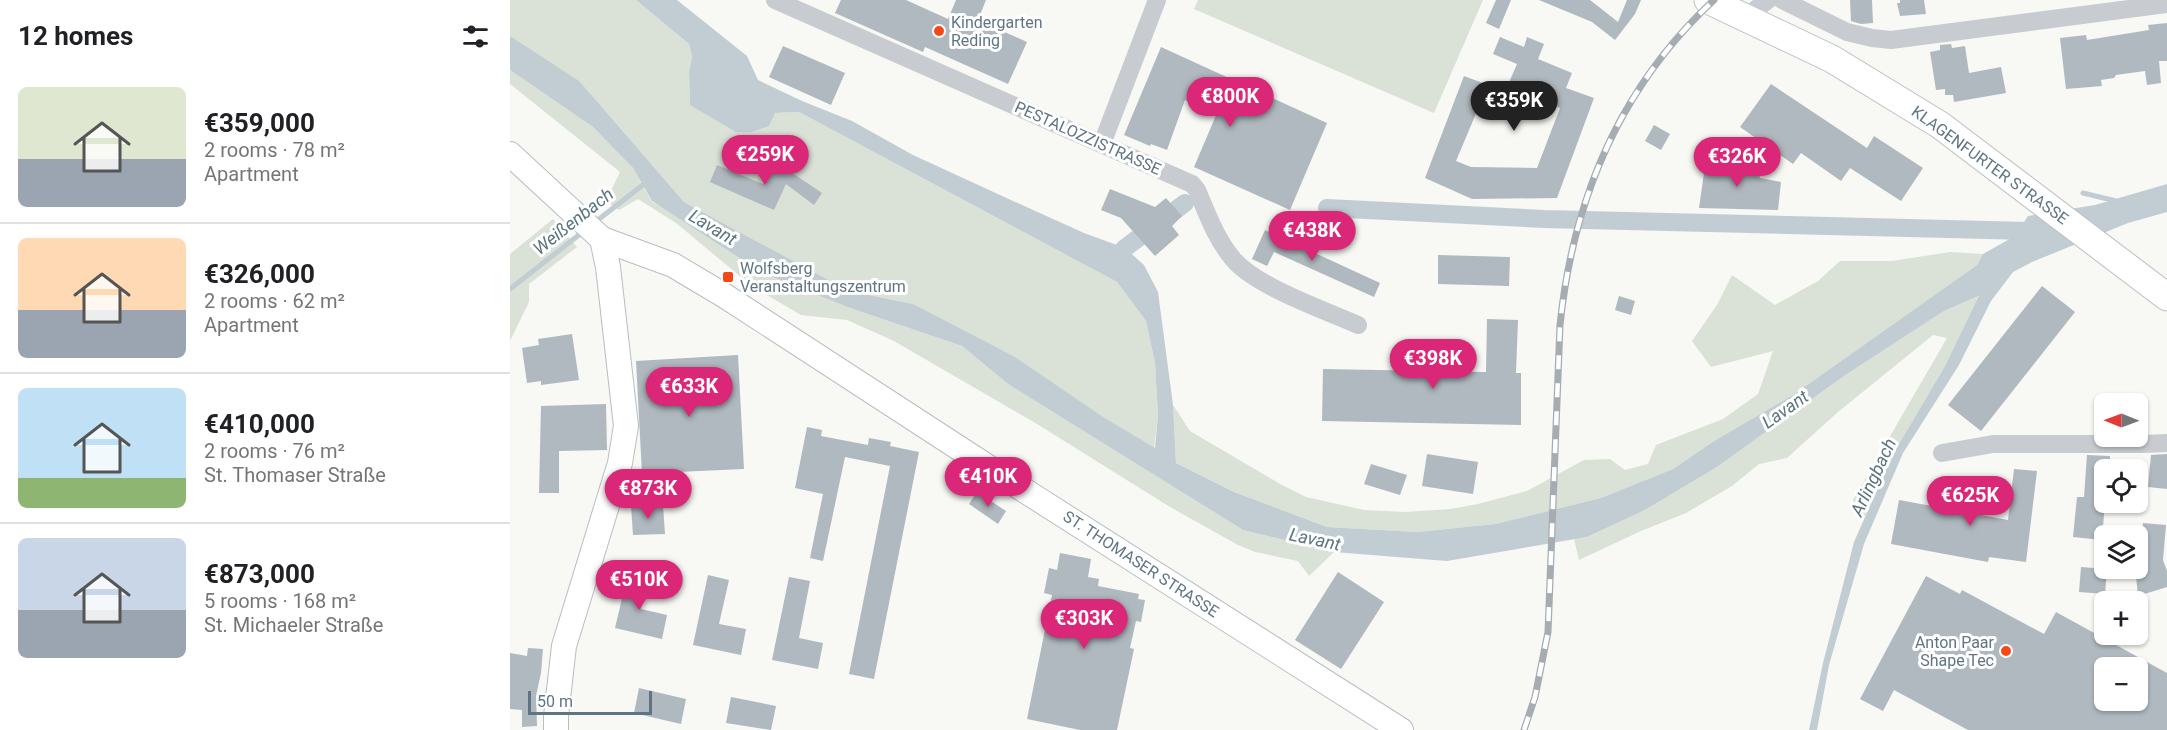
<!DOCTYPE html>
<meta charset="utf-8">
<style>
:root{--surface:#fff;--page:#f2f2f2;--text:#202124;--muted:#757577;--line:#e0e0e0;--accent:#db2777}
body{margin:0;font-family:Roboto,sans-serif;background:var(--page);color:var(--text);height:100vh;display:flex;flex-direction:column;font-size:22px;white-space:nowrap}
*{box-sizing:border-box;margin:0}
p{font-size:20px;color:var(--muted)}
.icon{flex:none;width:33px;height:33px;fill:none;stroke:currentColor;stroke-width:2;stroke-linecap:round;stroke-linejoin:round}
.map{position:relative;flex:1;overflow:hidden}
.panel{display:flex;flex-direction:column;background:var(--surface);width:510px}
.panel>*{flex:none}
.needle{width:39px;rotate:271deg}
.buttons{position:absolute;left:1584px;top:393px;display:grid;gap:12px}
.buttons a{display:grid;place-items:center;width:54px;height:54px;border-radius:9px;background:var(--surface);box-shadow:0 2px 4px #0004;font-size:30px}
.scale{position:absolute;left:18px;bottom:15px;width:124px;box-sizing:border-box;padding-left:6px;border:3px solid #607584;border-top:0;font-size:16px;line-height:21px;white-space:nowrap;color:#607584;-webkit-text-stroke:4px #fff;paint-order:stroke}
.price{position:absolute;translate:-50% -51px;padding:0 14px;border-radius:21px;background:var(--accent);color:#fff;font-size:20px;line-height:39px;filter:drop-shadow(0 2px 3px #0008)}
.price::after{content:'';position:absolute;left:50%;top:36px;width:18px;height:14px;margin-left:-9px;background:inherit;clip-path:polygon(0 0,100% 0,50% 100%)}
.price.on{background:#222;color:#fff}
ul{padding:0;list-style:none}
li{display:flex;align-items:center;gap:18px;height:150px;padding:0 18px}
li+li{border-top:2px solid var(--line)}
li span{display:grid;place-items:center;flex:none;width:168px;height:120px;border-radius:9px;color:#555}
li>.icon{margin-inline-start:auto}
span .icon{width:72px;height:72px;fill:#fffc;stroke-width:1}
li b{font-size:26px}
h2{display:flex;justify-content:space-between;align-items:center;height:72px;padding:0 18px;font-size:26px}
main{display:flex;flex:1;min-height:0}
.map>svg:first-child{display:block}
.green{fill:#dae1d6}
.water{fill:#c1cdd2}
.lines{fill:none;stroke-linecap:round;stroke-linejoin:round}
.stream{stroke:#c1cdd2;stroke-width:5}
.canal{stroke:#c1cdd2;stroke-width:18}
.building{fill:#b0b9bf;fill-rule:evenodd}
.secondary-casing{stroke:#b7bec3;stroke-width:26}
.primary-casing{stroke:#bbbfc3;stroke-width:29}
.minor{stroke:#c8ccd0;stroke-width:18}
.secondary{stroke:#fff;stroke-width:24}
.primary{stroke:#fff;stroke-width:27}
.rail-casing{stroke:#a5adb3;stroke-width:7}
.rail{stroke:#fff;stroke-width:4.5;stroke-dasharray:14;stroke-linecap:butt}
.poi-dot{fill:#f64718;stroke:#fff;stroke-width:2}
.labels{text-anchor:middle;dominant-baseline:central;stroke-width:6;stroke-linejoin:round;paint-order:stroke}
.poi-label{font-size:16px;fill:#607584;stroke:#fff;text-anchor:start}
.street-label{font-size:16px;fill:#607584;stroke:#fff}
.water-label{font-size:18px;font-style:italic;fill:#5b757e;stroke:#fff}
</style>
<main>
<section class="panel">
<h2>12 homes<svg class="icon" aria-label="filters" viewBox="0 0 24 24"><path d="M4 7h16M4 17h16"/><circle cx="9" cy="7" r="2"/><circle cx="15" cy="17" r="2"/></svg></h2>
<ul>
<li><span style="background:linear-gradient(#dfe7d0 60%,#9aa5b1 0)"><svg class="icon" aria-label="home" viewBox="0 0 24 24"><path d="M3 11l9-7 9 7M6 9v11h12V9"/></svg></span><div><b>€359,000</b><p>2 rooms · 78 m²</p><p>Apartment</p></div></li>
<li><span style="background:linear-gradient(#ffd9b3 60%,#9aa5b1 0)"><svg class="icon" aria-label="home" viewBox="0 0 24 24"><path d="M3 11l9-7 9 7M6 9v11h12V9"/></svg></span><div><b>€326,000</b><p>2 rooms · 62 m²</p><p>Apartment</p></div></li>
<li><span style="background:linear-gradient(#bfe0f5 75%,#8fb573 0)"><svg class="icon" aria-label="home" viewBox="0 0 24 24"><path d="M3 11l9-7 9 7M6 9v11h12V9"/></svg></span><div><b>€410,000</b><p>2 rooms · 76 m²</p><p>St. Thomaser Straße</p></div></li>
<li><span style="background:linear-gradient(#c9d6e8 60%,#9aa5b1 0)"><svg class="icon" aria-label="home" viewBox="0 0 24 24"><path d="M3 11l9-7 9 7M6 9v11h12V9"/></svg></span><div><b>€873,000</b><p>5 rooms · 168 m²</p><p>St. Michaeler Straße</p></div></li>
</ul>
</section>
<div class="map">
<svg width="1657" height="730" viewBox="0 0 1657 730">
<rect width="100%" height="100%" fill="#f8f8f5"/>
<!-- green -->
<g class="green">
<polygon points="0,0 126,0 179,44 182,57 179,72 180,105 202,116 289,112 607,282 636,321 645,363 648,415 644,449 403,304 339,291 174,202 138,161 26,54 0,36"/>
<polygon points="688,0 973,0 924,113 684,9"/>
<polygon points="0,70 83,127 123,168 142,202 343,309 452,346 498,384 733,530 824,552 799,576 788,561 745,552 728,545 660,507 527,424 384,341 337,320 291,315 243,287 166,223 128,199 109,210 96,201 110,172 0,84"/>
<polygon points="43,219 67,247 19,284 19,302 0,341 0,254"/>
<polygon points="1440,252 1473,254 1467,265 1283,395 1204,441 1163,469 1091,498 985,524 907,532 817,527 724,492 666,463 663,405 680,431 770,484 796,497 854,510 895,512 941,509 968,504 1017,491 1074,460 1100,459 1115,470 1138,464 1146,445 1213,419 1248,394 1263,351 1201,367 1182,341 1207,305 1222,275 1265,305 1308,281 1330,261 1382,261"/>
<polygon points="1470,296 1435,366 1383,454 1353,521 1343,500 1437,338 1423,335 1328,412 1277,458 1249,464 1222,486 1176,513 1131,531 1069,560 1064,539 1077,537 1135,510 1207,467 1334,376 1434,311"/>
</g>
<!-- water -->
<polygon class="water" points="126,0 167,0 237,56 248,80 292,101 342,121 403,155 503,201 574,233 615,248 634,265 648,292 663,405 666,463 724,492 817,527 907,532 985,524 1091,498 1163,469 1204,441 1283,395 1467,265 1473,254 1505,236 1518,216 1585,205 1657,184 1657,212 1618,223 1522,262 1503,272 1481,301 1449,365 1393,453 1354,544 1319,665 1307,730 1299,730 1313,663 1344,542 1383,454 1435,366 1469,296 1434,311 1334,376 1207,467 1135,510 1077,537 937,561 824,552 733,530 498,384 452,346 343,309 253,273 142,201 123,168 83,127 0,70 0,36 69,81 174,202 339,291 403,304 505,357 593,417 645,448 648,415 645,363 636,321 607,282 289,112 265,113 259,126 242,132 226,132 180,105 179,72 182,57 179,44"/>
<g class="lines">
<!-- stream -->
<g class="stream">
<polyline points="1573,193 1606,201"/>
<polyline points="84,223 138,181"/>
<polyline points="0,289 74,231"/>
</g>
<!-- canal -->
<g class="canal">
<polyline points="817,208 1034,219 1518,231 1526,233"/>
<polyline points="602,263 615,248 675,203"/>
</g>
</g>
<!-- building -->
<g class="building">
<polygon points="331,0 396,0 438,19 446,0 476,0 468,20 517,42 498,84 415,47 413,52 325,13"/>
<polygon points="986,0 1001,0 989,29 976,23"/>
<polygon points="1029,0 1080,0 1108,22 1117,0 1131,0 1125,14 1105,40 1082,22"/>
<polygon points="1340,0 1362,0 1363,23 1351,24 1341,21"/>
<polygon points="1390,0 1414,0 1416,14 1390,16 1387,3 1390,3"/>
<polygon points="1657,23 1657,61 1649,61 1651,83 1637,85 1635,71 1606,75 1604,78 1591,80 1592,86 1556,89 1550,38 1576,35 1577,40 1639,30 1638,25"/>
<polygon points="990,37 1014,47 1017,37 1034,44 1028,59 1062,73 1056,88 1084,98 1047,198 962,199 915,178 954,76 978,85 946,161 961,167 1027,168 1050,108 997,87 1007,64 983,54"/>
<polygon points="1441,44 1442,48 1455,46 1459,73 1491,67 1496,93 1444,102 1443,95 1435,95 1435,89 1426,90 1420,52 1430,50 1430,45"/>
<polygon points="273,46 335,73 321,105 259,77"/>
<polygon points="651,47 817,123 780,210 684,167 707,113 675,100 657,150 641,144 640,146 614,135"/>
<polygon points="1261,84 1357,148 1364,136 1413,168 1391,201 1340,168 1331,181 1291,153 1283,164 1230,127"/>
<polygon points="1144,125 1160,134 1151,150 1135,141"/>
<polygon points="1196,159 1248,169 1250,178 1271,182 1268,210 1189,208"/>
<polygon points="266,162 312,193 304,205 276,184 264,210 200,182 207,165 253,184"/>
<polygon points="600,189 645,207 656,198 672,216 662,226 669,235 645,256 611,218 591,210"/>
<polygon points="755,230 870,283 864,297 764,252 757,266 742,259"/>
<polygon points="928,255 1000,257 999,286 928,284"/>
<polygon points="1532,286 1565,312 1471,431 1438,405"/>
<polygon points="1109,296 1125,301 1121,315 1105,310"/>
<polygon points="977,319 1008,320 1006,373 1011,373 1011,425 812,421 813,369 976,372"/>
<polygon points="62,334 69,380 31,385 31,381 17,383 12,348 29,345 28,339"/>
<polygon points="228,355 234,469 167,472 168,501 150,502 149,473 132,474 126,361"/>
<polygon points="96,404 97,450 49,451 49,493 29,493 31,406"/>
<polygon points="297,427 312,430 311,436 358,445 359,438 381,442 380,446 409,452 364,679 339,674 380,466 335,457 313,561 300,558 313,494 285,488"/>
<polygon points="917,454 968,462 963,494 912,486"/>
<polygon points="1657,454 1657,489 1638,487 1641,455"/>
<polygon points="1577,455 1600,456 1600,470 1594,470 1595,502 1592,540 1563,537 1567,497 1574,497"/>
<polygon points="861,464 897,475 890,495 854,484"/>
<polygon points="1504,469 1527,471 1516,562 1479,557 1478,562 1381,544 1389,500 1498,520"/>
<polygon points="467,492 496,511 488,524 459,504"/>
<polygon points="153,505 155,534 123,535 121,506"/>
<polygon points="1633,523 1656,525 1653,560 1657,571 1657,587 1628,596 1626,576 1629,575"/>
<polygon points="550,553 581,559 578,577 589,579 588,586 629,594 628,599 635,600 631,622 626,621 620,648 624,649 607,730 570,730 517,719 542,595 534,593 539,568 547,570"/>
<polygon points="1571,567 1597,569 1595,594 1569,592"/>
<polygon points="828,572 874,602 831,669 785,640"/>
<polygon points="118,573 138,578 131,609 157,615 152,639 105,628"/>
<polygon points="198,575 219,580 209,624 236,629 231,655 183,645"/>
<path d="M1416,576L1450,594L1452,590L1534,634L1546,612L1657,673V730H1458L1384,690L1373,711L1350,699ZM1594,668H1628V700H1594Z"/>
<polygon points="279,577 300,581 289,638 313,643 308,669 262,660"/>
<polygon points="18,648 33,649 31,673 26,696 27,726 12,727 12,710 0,709 0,653 17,656"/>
<polygon points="129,688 176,699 171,724 124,713"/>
<polygon points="221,697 266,706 261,730 216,723"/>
</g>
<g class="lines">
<!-- secondary casing -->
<g class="secondary-casing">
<g id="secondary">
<polyline points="0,154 92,239 98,267 116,426 110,463 54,646 46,716 46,730"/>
<polyline points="92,239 163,265 215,296 498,480 891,730"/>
</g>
</g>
<!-- primary casing -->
<g class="primary-casing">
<polyline id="primary" points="1198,0 1322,59 1430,125 1657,297"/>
</g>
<!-- minor -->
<g class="minor">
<path d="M265,0L682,184L687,190C697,213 706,239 723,259C745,286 814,310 848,325"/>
<polyline points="1272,0 1337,32 1362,38 1381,40 1657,4"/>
<polyline points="1236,17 1258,0"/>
<polyline points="592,144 647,0"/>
<polyline points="1432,453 1483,444 1633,444 1657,443"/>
</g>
<!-- secondary -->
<use href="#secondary" class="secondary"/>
<!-- primary -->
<use href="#primary" class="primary"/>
<!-- rail casing -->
<g class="rail-casing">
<path id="rail" d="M1014,730L1025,697L1038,632L1050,325C1063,199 1110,87 1204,0"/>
</g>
<!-- rail -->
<use href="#rail" class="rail"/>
</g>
<!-- markers -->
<g class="poi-dot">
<circle cx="429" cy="31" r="6"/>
<rect x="212" y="271" width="12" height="12" rx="3"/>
<circle cx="1496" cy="651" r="6"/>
</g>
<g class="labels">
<!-- poi labels -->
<g class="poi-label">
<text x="441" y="22">Kindergarten<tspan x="441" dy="18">Reding</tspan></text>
<text x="230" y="268">Wolfsberg<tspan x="230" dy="18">Veranstaltungszentrum</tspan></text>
<text x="1484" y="642" text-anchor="end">Anton Paar<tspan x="1484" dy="18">Shape Tec</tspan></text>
</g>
<!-- street labels -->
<g class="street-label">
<text transform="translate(578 138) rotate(24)">PESTALOZZISTRASSE</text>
<text transform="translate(1480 165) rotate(36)">KLAGENFURTER STRASSE</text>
<text transform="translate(631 564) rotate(33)">ST. THOMASER STRASSE</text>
</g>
<!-- water labels -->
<g class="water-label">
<text transform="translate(63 221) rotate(-38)">Weißenbach</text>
<text transform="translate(203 227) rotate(31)">Lavant</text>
<text transform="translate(1275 409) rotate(-35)">Lavant</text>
<text transform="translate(1363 477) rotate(-65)">Arlingbach</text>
<text transform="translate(805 539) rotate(12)">Lavant</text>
</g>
</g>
</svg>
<div class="buttons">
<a><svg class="needle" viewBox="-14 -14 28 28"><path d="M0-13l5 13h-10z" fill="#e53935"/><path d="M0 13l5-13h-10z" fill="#757577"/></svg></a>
<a><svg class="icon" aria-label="locate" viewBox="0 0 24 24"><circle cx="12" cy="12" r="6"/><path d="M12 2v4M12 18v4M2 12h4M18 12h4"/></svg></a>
<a><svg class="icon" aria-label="layers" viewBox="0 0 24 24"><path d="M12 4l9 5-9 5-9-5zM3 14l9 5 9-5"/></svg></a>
<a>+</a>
<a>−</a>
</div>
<div class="scale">50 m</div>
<b class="price" style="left:720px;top:128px">€800K</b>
<b class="price on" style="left:1004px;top:132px">€359K</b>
<b class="price" style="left:255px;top:186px">€259K</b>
<b class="price" style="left:1227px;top:188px">€326K</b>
<b class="price" style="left:802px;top:262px">€438K</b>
<b class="price" style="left:923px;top:390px">€398K</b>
<b class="price" style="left:179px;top:418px">€633K</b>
<b class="price" style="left:478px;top:508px">€410K</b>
<b class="price" style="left:138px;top:520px">€873K</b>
<b class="price" style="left:1460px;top:527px">€625K</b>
<b class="price" style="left:129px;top:611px">€510K</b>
<b class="price" style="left:574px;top:650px">€303K</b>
</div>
</main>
